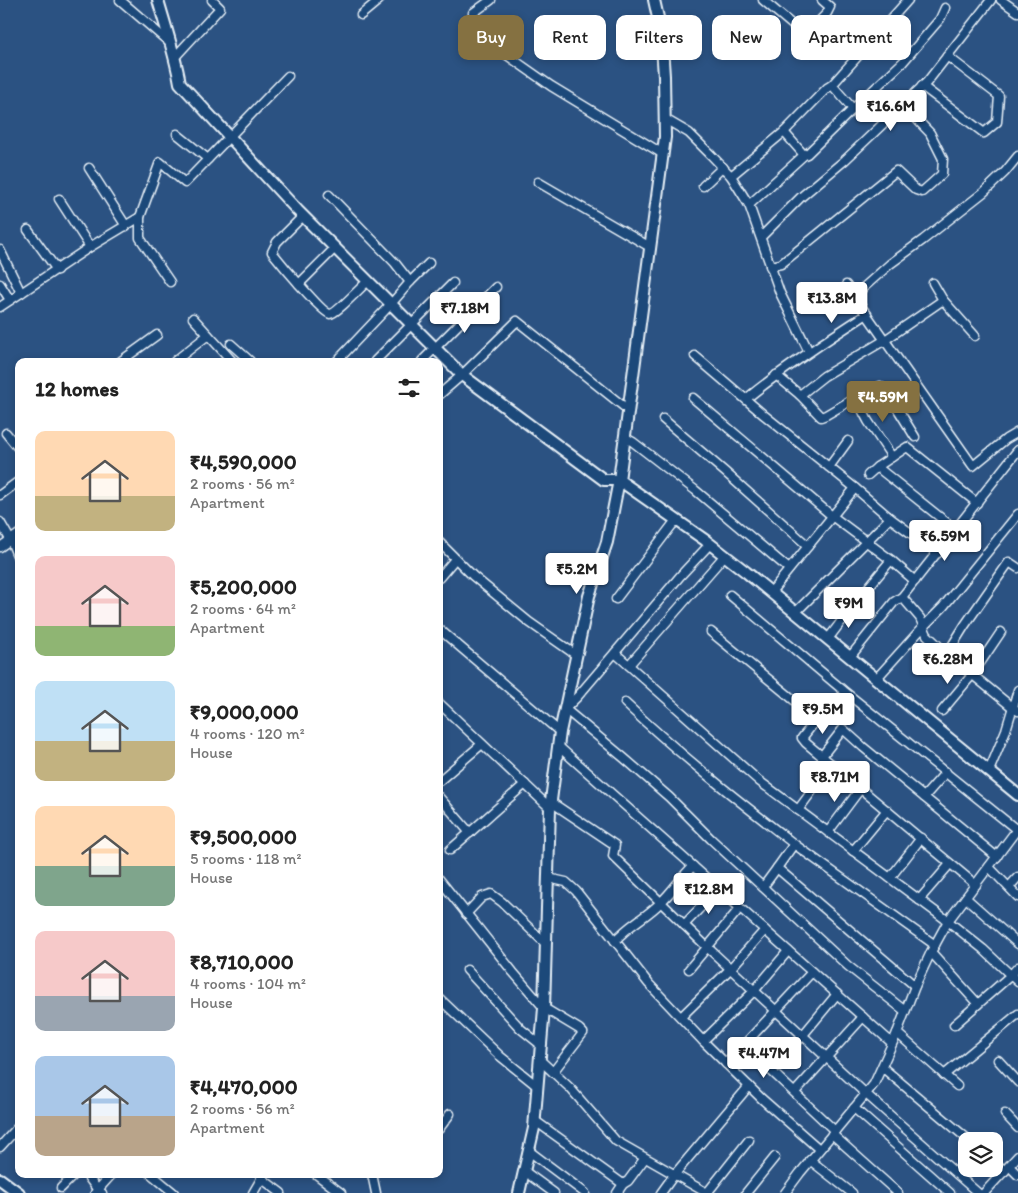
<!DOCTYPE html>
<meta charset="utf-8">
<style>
:root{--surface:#fff;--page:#f2f2f2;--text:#222;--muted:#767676;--accent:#857141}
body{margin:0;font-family:Itim,sans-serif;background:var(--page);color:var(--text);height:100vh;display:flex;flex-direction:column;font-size:19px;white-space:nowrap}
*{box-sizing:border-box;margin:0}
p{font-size:16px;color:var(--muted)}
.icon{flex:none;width:28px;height:28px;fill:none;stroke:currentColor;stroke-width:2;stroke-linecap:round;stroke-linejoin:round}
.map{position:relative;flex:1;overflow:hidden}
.side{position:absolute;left:15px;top:358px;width:428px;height:820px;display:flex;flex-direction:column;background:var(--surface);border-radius:10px;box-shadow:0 2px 8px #0003}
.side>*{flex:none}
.hud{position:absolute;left:458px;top:15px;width:475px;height:45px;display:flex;gap:10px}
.controls{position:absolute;left:958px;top:1132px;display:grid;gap:10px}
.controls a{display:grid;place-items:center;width:45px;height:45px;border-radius:10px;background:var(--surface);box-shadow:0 2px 8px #0003;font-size:25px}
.price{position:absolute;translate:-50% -42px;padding:0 11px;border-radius:5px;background:#fff;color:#222;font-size:16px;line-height:32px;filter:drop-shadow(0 1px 2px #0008)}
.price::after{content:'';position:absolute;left:50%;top:30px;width:15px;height:11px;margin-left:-8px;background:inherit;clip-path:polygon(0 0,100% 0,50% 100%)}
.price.current{background:var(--accent);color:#fff}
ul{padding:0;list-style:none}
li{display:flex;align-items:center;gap:15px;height:125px;padding:0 20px}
li span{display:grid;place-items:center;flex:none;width:140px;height:100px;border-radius:10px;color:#555}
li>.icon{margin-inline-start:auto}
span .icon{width:60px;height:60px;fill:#fffc;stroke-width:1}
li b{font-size:21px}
h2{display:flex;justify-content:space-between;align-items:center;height:60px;padding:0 20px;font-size:21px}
.chip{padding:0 18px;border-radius:10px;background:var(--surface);box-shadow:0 2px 8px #0003;font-size:18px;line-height:45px}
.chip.current{background:var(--accent);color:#fff}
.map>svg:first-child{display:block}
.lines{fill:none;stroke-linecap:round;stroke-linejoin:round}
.street-casing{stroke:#e8f1f8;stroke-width:11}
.secondary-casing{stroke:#e8f1f8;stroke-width:14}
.street{stroke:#1f4a7a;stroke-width:8}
.secondary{stroke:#1f4a7a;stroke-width:10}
</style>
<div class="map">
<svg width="1018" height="1193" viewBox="0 0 1018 1193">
<rect width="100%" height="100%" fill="#2b5282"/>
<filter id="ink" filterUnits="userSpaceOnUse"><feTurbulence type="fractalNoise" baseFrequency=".02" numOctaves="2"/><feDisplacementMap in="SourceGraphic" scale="10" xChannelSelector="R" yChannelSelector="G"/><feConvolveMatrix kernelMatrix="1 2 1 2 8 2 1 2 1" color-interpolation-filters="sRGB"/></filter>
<g filter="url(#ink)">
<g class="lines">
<!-- street casing -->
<g class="street-casing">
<g id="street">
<polyline points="120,0 170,43"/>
<polyline points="763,0 802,33 809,32 827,13 830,7 822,0"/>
<polyline points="1001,0 1018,12"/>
<polyline points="473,13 491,0"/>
<polyline points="361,15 379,0"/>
<polyline points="494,46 551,86 663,154"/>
<polyline points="175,57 220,8 212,0"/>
<polyline points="832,85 853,109"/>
<polyline points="922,86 984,133 997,122 999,96 947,56"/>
<polyline points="665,119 689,133 711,155 731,176 749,205 780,293 809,352"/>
<polyline points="784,132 804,155"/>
<polyline points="177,134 208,159"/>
<polyline points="89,168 126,226"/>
<polyline points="731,176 784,132 827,88 832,85 908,0"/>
<polyline points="538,182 650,247"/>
<polyline points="703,186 723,167"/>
<polyline points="329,195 395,263 410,282"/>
<polyline points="59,199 90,247"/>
<polyline points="749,205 804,155 807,154 853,109 903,62 940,19 945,8"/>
<path d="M303,216L277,242L272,252C280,262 322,313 330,314C336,314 362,286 368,281"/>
<polyline points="28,230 57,270"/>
<polyline points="761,237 801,197 845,160 927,82 991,0"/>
<polyline points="0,250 21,293"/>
<polyline points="770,266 781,264 896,171 916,190 922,192 942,174 943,159 930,133 903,105"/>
<polyline points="170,282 140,238 140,217 160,162 185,183 288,76"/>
<polyline points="933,283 943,300"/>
<polyline points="0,284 10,300"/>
<polyline points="299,284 335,248"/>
<polyline points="846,285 973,466 1006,439 1018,432"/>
<polyline points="854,296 890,264 923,240 984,192 1005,172 1018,156"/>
<polyline points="0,307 90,247 140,217"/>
<polyline points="193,318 232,361"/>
<polyline points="231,344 250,361"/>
<polyline points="695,356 764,415 855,488"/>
<polyline points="121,361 157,335"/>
<polyline points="175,361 208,335"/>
<polyline points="337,361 391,304 410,282 429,263"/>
<polyline points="375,361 453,283"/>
<polyline points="422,361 496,287"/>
<polyline points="776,375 800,395 821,417 826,415 850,401 857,400 880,386 888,393 915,437"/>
<polyline points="439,395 462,375 517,321 628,410"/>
<polyline points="800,395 824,376 885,340 943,300 975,336"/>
<polyline points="693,398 832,516 891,560 915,581"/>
<path d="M746,399C784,368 825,341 867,314"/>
<polyline points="857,400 868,421 892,457"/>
<polyline points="663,419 725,472 808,546"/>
<polyline points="6,433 19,449"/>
<polyline points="624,437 633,442 695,490 789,569"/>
<polyline points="829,467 848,441"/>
<polyline points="868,475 877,467"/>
<polyline points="0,495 19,481"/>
<polyline points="0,522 11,541 19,560"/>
<polyline points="956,530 877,467 907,447 977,503"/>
<polyline points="439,542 473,576 529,622 576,655"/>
<polyline points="710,544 681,575 578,696 565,709 624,758 669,797 711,839 848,966 905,1011"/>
<polyline points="0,547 19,534"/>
<polyline points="439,578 455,559"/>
<polyline points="771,592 855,488 890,518"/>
<polyline points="730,595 844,691 1017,830"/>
<polyline points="902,597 920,618 927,635 947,654 1012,707 1018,711"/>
<polyline points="616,599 676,520"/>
<polyline points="796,612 890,518 938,553"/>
<polyline points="439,629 560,732"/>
<polyline points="711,632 817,719 802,738 806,743 976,885"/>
<polyline points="828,639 853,606 891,560"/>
<polyline points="615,653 759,781 948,921 983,949 1018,982"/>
<polyline points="947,654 965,625 1009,562 1018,568"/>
<polyline points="850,657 894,602 902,597 1018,450"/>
<polyline points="629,665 725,555"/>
<polyline points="876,679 923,627 943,607 1018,514"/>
<polyline points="439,703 550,808"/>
<path d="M625,703C679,754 736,799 794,844"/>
<polyline points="942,711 972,675 1001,632"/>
<polyline points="558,746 892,1043"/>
<polyline points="822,756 843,729 863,747 997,857"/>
<polyline points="989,771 1006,730 1018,690"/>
<polyline points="439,781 482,744"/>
<polyline points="439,797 470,833"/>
<polyline points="924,797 946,772"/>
<polyline points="551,802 615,845 613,856 707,947 866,1094 978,1193"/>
<polyline points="798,810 832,764"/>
<polyline points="828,832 861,788"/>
<polyline points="450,850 525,784"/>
<polyline points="853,851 887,810"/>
<polyline points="989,867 1018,897"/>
<polyline points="548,878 566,882 576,891 649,984 703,1041 762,1099 819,1149"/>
<polyline points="890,878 921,838"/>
<polyline points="439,879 513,972 544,1008 579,1029 583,1033 553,1072"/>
<polyline points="763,887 777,868"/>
<polyline points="1009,887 1018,877"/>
<polyline points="966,898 1018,944"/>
<polyline points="919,900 950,864"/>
<polyline points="466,914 482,897 491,894 502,902 546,944"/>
<polyline points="684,925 718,889"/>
<path d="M615,941C628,925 647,917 661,902C673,891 681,877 693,866"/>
<polyline points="931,952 978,1004 1011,975 1018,967"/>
<polyline points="689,969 740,908"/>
<polyline points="467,970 521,1029 541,1045"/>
<polyline points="915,986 777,868 794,844 935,945"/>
<polyline points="439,998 500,1056 537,1086"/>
<polyline points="681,1017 730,969 765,930"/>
<polyline points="954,1025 978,1004"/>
<polyline points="897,1033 957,1086"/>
<polyline points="703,1041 754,991 788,951"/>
<polyline points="748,1049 835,1131"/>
<polyline points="540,1060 570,1088 616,1141 707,1193"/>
<polyline points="998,1060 1018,1082"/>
<polyline points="726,1064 812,972"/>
<polyline points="882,1067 970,1141"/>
<polyline points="771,1070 803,1035 837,994"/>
<polyline points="944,1075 1018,1014"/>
<polyline points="795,1092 863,1017"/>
<polyline points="854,1108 950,1193"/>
<polyline points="1005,1114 1018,1128"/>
<polyline points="534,1120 623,1184"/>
<polyline points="439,1129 450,1114"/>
<polyline points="832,1134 898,1193"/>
<polyline points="0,1147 19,1126"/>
<polyline points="529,1151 585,1193"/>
<polyline points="810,1160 852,1193"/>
<polyline points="994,1162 1005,1171"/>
<polyline points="1009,1166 1018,1175"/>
<polyline points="524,1171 554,1193"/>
<polyline points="86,1174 97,1189 102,1193"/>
<polyline points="151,1174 174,1193"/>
<polyline points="316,1174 341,1193"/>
<polyline points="372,1174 376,1193"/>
<polyline points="261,1178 281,1193"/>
<polyline points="61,1188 75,1174"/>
<polyline points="95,1193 112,1174"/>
<polyline points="253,1193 264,1174"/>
<polyline points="617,1193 623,1184 628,1181 645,1158"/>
<polyline points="661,1193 674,1175 749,1086"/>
<polyline points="707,1193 749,1140"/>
<polyline points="746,1193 775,1157"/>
<polyline points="785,1193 800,1173 874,1084 897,1033 915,986 931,952 948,921 1018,828"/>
<polyline points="984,1193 1018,1156"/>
</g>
</g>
<!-- secondary casing -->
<g class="secondary-casing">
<g id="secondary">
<path d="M158,0C166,28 175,55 180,83L298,211L462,375L604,480H619L705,540L746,572L1018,795"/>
<polyline points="0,1179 19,1193"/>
<polyline points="519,1193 534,1128 544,1008 550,808 560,732 589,596 607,542 619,480 665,137 664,76 661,31 654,0"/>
</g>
</g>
<!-- street -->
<use href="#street" class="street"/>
<!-- secondary -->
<use href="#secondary" class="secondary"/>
</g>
</g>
</svg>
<div class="controls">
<a><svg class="icon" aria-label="layers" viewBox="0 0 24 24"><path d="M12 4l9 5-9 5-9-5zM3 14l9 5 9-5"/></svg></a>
</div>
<b class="price" style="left:891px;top:132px">₹16.6M</b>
<b class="price" style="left:832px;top:324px">₹13.8M</b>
<b class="price" style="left:465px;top:334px">₹7.18M</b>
<b class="price current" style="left:883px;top:423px">₹4.59M</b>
<b class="price" style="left:945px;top:562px">₹6.59M</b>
<b class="price" style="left:577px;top:595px">₹5.2M</b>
<b class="price" style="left:849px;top:629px">₹9M</b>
<b class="price" style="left:948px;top:685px">₹6.28M</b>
<b class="price" style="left:823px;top:735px">₹9.5M</b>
<b class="price" style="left:835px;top:803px">₹8.71M</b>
<b class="price" style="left:709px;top:915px">₹12.8M</b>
<b class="price" style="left:764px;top:1079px">₹4.47M</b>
<div class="hud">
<a class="chip current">Buy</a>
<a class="chip">Rent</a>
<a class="chip">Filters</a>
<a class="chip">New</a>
<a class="chip">Apartment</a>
</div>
<section class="side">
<h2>12 homes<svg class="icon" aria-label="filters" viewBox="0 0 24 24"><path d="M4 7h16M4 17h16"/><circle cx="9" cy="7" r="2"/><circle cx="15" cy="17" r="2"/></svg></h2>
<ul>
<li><span style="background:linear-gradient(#ffd9b3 65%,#c2b280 0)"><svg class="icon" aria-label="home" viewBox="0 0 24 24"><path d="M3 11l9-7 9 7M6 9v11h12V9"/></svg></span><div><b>₹4,590,000</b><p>2 rooms · 56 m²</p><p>Apartment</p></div></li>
<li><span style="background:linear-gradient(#f6c9c9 70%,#8fb573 0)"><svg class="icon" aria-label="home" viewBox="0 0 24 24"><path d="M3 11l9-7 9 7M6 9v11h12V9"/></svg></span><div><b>₹5,200,000</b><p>2 rooms · 64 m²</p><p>Apartment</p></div></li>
<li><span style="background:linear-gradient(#bfe0f5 60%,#c2b280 0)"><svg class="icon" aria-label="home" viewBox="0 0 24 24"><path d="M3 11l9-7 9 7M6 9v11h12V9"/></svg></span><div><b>₹9,000,000</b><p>4 rooms · 120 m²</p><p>House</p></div></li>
<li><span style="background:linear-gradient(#ffd9b3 60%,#7fa58c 0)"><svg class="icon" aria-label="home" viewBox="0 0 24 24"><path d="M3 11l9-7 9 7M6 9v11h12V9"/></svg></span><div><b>₹9,500,000</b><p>5 rooms · 118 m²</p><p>House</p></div></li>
<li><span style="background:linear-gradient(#f6c9c9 65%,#9aa5b1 0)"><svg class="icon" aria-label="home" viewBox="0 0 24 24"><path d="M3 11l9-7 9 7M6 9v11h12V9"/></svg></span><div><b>₹8,710,000</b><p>4 rooms · 104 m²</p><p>House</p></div></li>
<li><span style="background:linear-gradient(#a9c7e8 60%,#b9a48a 0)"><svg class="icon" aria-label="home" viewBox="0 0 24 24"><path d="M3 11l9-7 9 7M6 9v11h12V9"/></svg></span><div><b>₹4,470,000</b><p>2 rooms · 56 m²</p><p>Apartment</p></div></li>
</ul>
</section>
</div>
